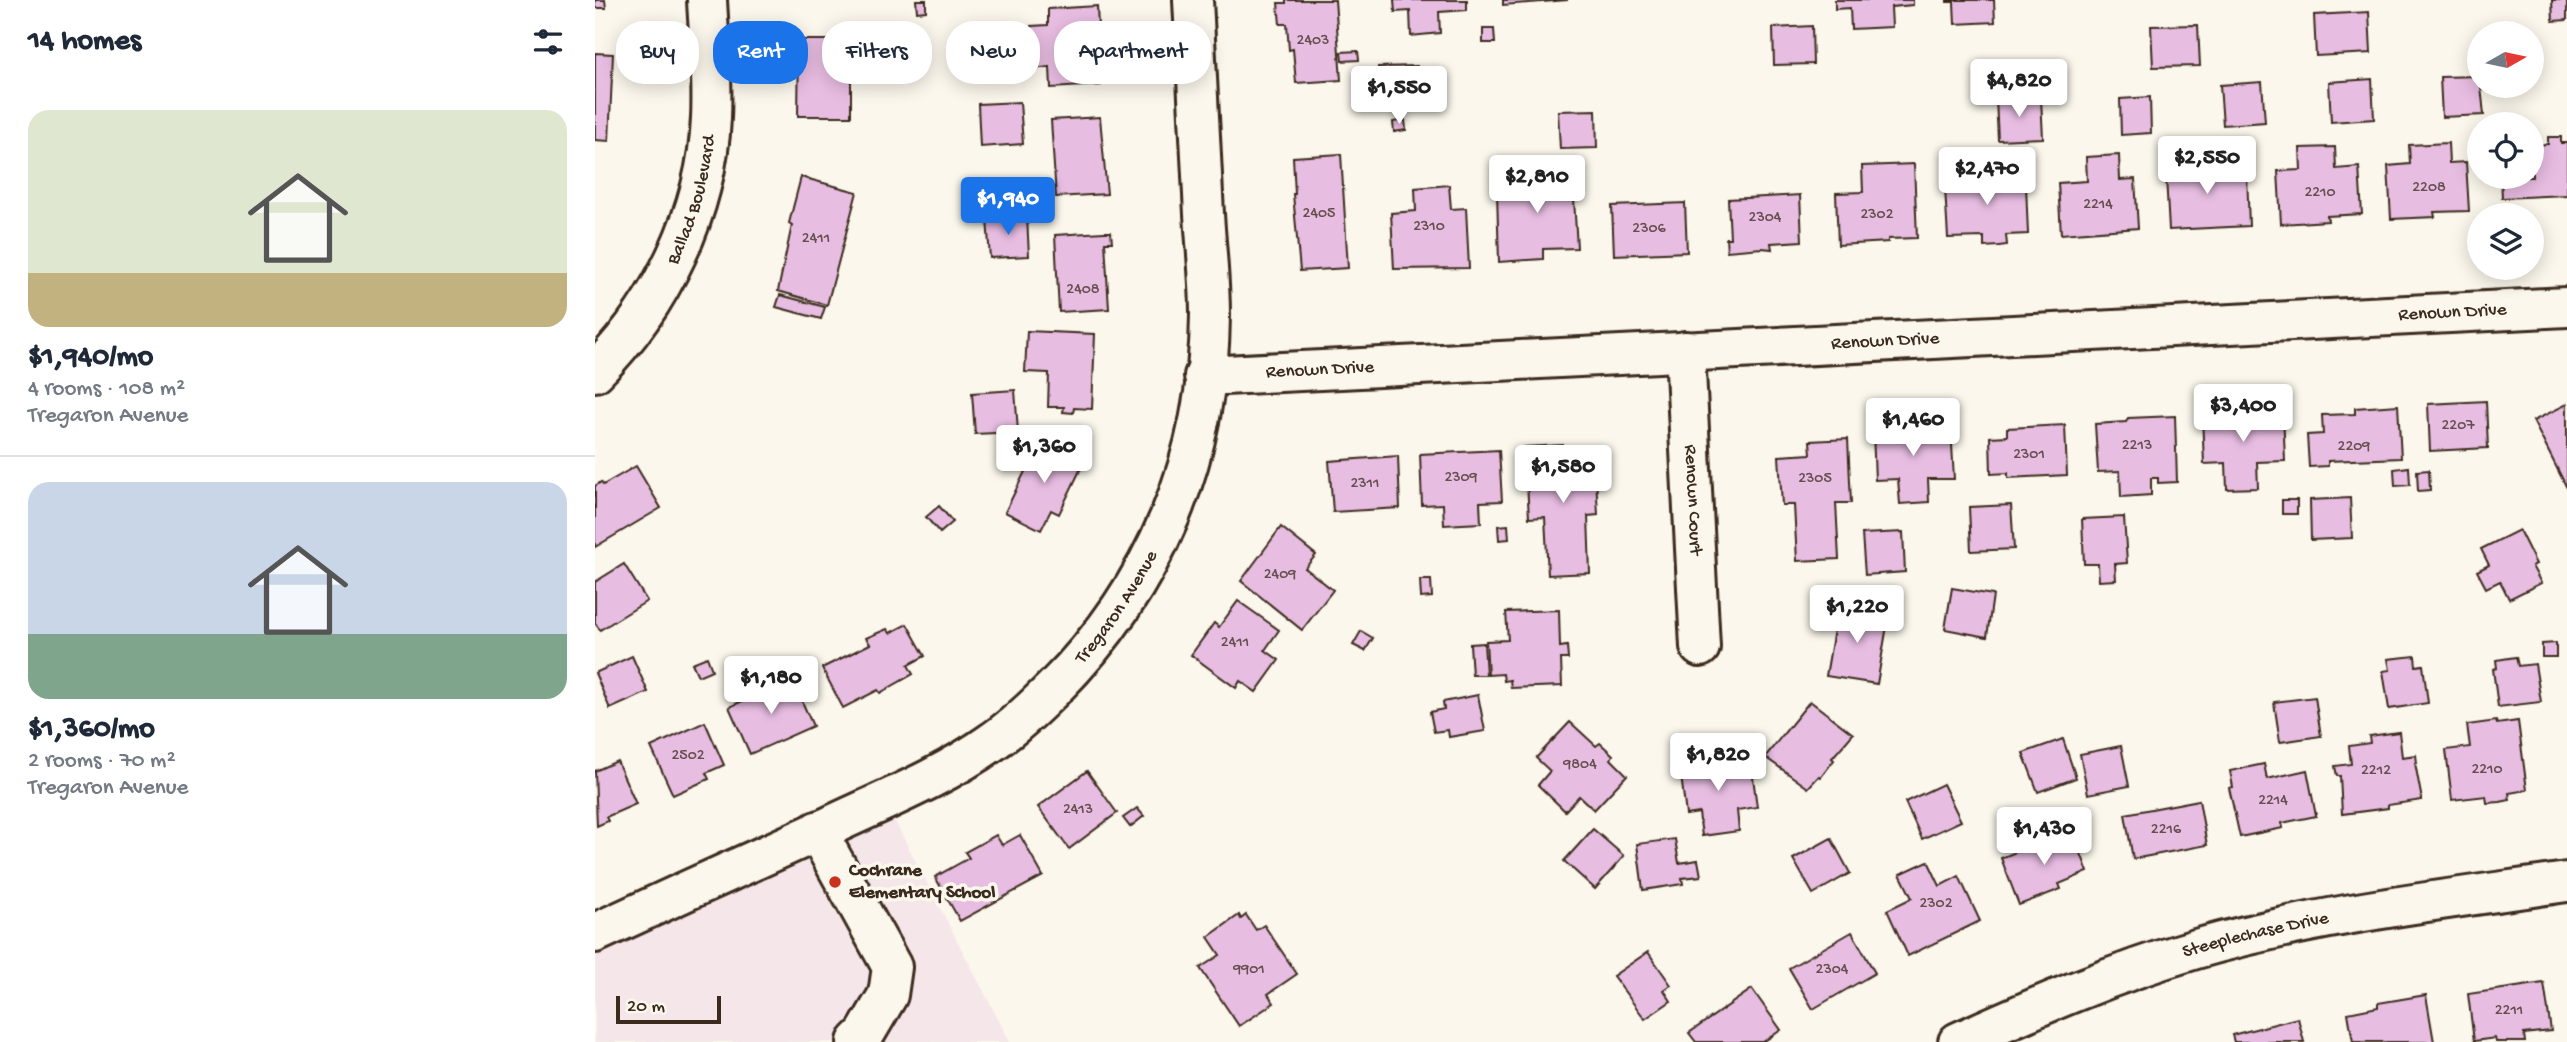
<!DOCTYPE html>
<meta charset="utf-8">
<style>
:root{--surface:#fff;--page:#f2f2f3;--text:#1f2937;--muted:#747a83;--line:#e0e1e3;--accent:#1a73e8}
body{margin:0;font-family:"Gochi Hand",sans-serif;background:var(--page);color:var(--text);height:100vh;display:flex;flex-direction:column;font-size:26px;white-space:nowrap}
*{box-sizing:border-box;margin:0}
p{font-size:23px;color:var(--muted)}
.icon{flex:none;width:38px;height:38px;fill:none;stroke:currentColor;stroke-width:2;stroke-linecap:round;stroke-linejoin:round}
.map{position:relative;flex:1;overflow:hidden}
.drawer{display:flex;flex-direction:column;background:var(--surface);width:595px}
.drawer>*{flex:none}
.guide{position:absolute;left:21px;top:21px;width:665px;height:63px;display:flex;gap:14px}
.needle{width:46px;rotate:81deg}
.controls{position:absolute;left:1872px;top:21px;display:grid;gap:14px}
.controls a{display:grid;place-items:center;width:77px;height:77px;border-radius:50%;background:var(--surface);box-shadow:0 4px 18px #0003;font-size:35px}
.scale{position:absolute;left:21px;bottom:18px;width:105px;box-sizing:border-box;padding-left:7px;border:4px solid #3b2a1e;border-top:0;font-size:19px;line-height:24px;white-space:nowrap;color:#3b2a1e;-webkit-text-stroke:5px #fbf7ec;paint-order:stroke}
.price{position:absolute;translate:-50% -60px;padding:0 16px;border-radius:7px;background:#fff;color:#222;font-size:23px;line-height:46px;filter:drop-shadow(0 2px 4px #0008)}
.price::after{content:'';position:absolute;left:50%;top:42px;width:21px;height:16px;margin-left:-10px;background:inherit;clip-path:polygon(0 0,100% 0,50% 100%)}
.price.on{background:var(--accent);color:#fff}
ul{padding:0;list-style:none}
li{display:grid;align-content:center;gap:14px;height:371px;padding:0 28px}
li+li{border-top:2px solid var(--line)}
li span{display:grid;place-items:center;height:217px;border-radius:21px;color:#555}
li>.icon{margin-inline-start:auto}
span .icon{width:126px;height:126px;fill:#fffc;stroke-width:1}
li b{font-size:30px}
h2{display:flex;justify-content:space-between;align-items:center;height:84px;padding:0 28px;font-size:30px}
.chip{padding:0 24px;border-radius:28px;background:var(--surface);box-shadow:0 4px 18px #0003;font-size:24px;line-height:63px}
.chip.on{background:var(--accent);color:#fff}
main{display:flex;flex:1;min-height:0}
.map>svg:first-child{display:block}
.built{fill:#f5e6e9}
.building{fill:#e8bde2;stroke:#3b2a1e;stroke-width:2}
.lines{fill:none;stroke-linecap:round;stroke-linejoin:round}
.minor-casing{stroke:#3b2a1e;stroke-width:44}
.minor{stroke:#fbf7ec;stroke-width:38}
.poi-dot{fill:#c8321e;stroke:#fbf7ec;stroke-width:2.5}
.labels{text-anchor:middle;dominant-baseline:central;stroke-width:7;stroke-linejoin:round;paint-order:stroke}
.number-label{font-size:16px;fill:#664f4f}
.street-label{font-size:19px;fill:#3b2a1e;stroke:#fbf7ec}
.poi-label{font-size:19px;font-weight:bold;fill:#3b2a1e;stroke:#fbf7ec;text-anchor:start}
</style>
<main>
<section class="drawer">
<h2>14 homes<svg class="icon" aria-label="filters" viewBox="0 0 24 24"><path d="M4 7h16M4 17h16"/><circle cx="9" cy="7" r="2"/><circle cx="15" cy="17" r="2"/></svg></h2>
<ul>
<li><span style="background:linear-gradient(#dfe7d0 75%,#c2b280 0)"><svg class="icon" aria-label="home" viewBox="0 0 24 24"><path d="M3 11l9-7 9 7M6 9v11h12V9"/></svg></span><div><b>$1,940/mo</b><p>4 rooms · 108 m²</p><p>Tregaron Avenue</p></div></li>
<li><span style="background:linear-gradient(#c9d6e8 70%,#7fa58c 0)"><svg class="icon" aria-label="home" viewBox="0 0 24 24"><path d="M3 11l9-7 9 7M6 9v11h12V9"/></svg></span><div><b>$1,360/mo</b><p>2 rooms · 70 m²</p><p>Tregaron Avenue</p></div></li>
</ul>
</section>
<div class="map">
<svg width="1972" height="1042" viewBox="0 0 1972 1042">
<rect width="100%" height="100%" fill="#fbf7ec"/>
<filter id="ink" filterUnits="userSpaceOnUse"><feTurbulence type="fractalNoise" baseFrequency=".0143" numOctaves="2"/><feDisplacementMap in="SourceGraphic" scale="14" xChannelSelector="R" yChannelSelector="G"/><feConvolveMatrix kernelMatrix="1 2 1 2 8 2 1 2 1" color-interpolation-filters="sRGB"/></filter>
<g filter="url(#ink)">
<!-- built -->
<polygon class="built" points="296,814 415,1042 0,1042 0,949"/>
<!-- building -->
<g class="building">
<polygon points="0,0 10,0 11,8 0,8"/>
<polygon points="321,0 331,0 331,11 322,12"/>
<polygon points="691,0 740,0 746,80 701,83 698,49 694,50 692,24 685,24 683,3 691,3"/>
<polygon points="799,0 872,0 872,10 844,12 845,33 816,36 815,11 800,12"/>
<polygon points="908,0 973,0 908,5"/>
<polygon points="1240,0 1318,0 1318,5 1296,7 1297,27 1256,29 1255,8 1240,9"/>
<polygon points="1352,0 1399,0 1400,22 1360,24 1359,2 1352,2"/>
<polygon points="1957,0 1972,0 1972,20 1958,21"/>
<polygon points="502,6 503,27 509,27 510,43 511,48 504,49 506,85 456,88 455,67 439,69 436,26 453,25 453,9"/>
<polygon points="1774,12 1776,53 1721,56 1719,15"/>
<polygon points="1603,25 1605,66 1558,67 1556,26"/>
<polygon points="1217,26 1218,64 1179,65 1178,28"/>
<polygon points="888,29 899,29 900,43 888,43"/>
<polygon points="204,40 256,40 256,116 203,116"/>
<polygon points="763,51 764,60 747,61 746,52"/>
<polygon points="0,53 18,54 14,141 0,140"/>
<polygon points="822,66 824,105 784,107 783,67"/>
<polygon points="1885,76 1889,115 1847,117 1845,77"/>
<polygon points="1777,79 1779,119 1736,122 1734,82"/>
<polygon points="1667,82 1670,122 1628,125 1625,85"/>
<polygon points="1555,97 1556,133 1526,135 1525,99"/>
<polygon points="1446,98 1448,138 1403,140 1401,99"/>
<polygon points="425,102 428,144 385,147 383,104"/>
<polygon points="1001,110 1002,148 965,149 963,111"/>
<polygon points="505,117 512,194 461,197 456,120"/>
<polygon points="810,120 811,130 799,132 798,122"/>
<polygon points="1953,137 1966,137 1966,143 1972,143 1972,195 1907,198 1906,177 1937,177 1937,145 1953,144"/>
<polygon points="1853,143 1854,163 1871,162 1874,211 1839,212 1840,217 1796,219 1793,166 1815,164 1814,145"/>
<polygon points="1740,147 1741,169 1764,167 1767,214 1732,216 1733,221 1686,224 1683,171 1706,170 1705,148"/>
<polygon points="1628,152 1629,175 1652,174 1654,226 1574,230 1571,177 1593,176 1592,154"/>
<polygon points="746,154 753,268 705,271 698,194 700,194 698,157"/>
<polygon points="1524,155 1525,180 1540,179 1543,228 1466,234 1463,183 1492,181 1491,157"/>
<polygon points="1407,160 1408,186 1431,185 1433,234 1411,235 1412,245 1404,246 1389,247 1389,237 1353,238 1350,188 1353,188 1353,186 1378,184 1377,162"/>
<polygon points="1319,164 1322,238 1293,239 1293,242 1243,245 1241,193 1268,192 1267,166"/>
<polygon points="977,166 982,248 948,249 948,259 904,262 902,192 926,190 925,169"/>
<polygon points="206,177 262,192 232,305 183,291 197,225 194,223"/>
<polygon points="854,185 856,209 871,208 874,268 799,269 796,213 821,211 820,188"/>
<polygon points="1205,195 1207,241 1176,243 1177,249 1167,248 1132,251 1131,238 1135,238 1133,199"/>
<polygon points="1090,203 1092,252 1019,255 1017,206"/>
<polygon points="432,217 434,256 395,258 392,219"/>
<polygon points="509,232 516,232 517,242 510,242 514,309 464,312 460,235"/>
<polygon points="185,295 230,307 226,319 181,307"/>
<polygon points="432,331 500,334 497,409 479,408 478,413 468,412 469,407 453,407 454,373 430,372"/>
<polygon points="420,390 423,432 380,434 377,393"/>
<polygon points="1891,401 1893,448 1835,451 1833,404"/>
<polygon points="1972,404 1972,488 1938,421"/>
<polygon points="1803,405 1806,458 1733,461 1733,466 1714,467 1712,435 1728,434 1727,415 1760,414 1760,408"/>
<polygon points="1688,411 1690,461 1662,462 1663,488 1632,489 1631,463 1609,464 1607,415"/>
<polygon points="1580,416 1582,482 1563,483 1563,478 1556,478 1556,495 1526,497 1525,471 1503,472 1500,424 1531,422 1533,418"/>
<polygon points="1322,419 1322,430 1356,428 1359,479 1333,479 1334,502 1305,504 1303,479 1280,480 1278,431 1300,430 1300,421"/>
<polygon points="1470,425 1472,475 1413,478 1413,473 1396,474 1395,437 1412,436 1412,428"/>
<polygon points="1253,439 1256,503 1241,503 1244,559 1202,561 1199,505 1187,505 1184,456 1216,454 1215,441"/>
<polygon points="445,441 489,462 464,514 456,510 446,530 410,512"/>
<polygon points="968,445 969,459 1000,458 1003,515 993,516 995,573 953,575 950,517 934,518 930,447"/>
<polygon points="904,450 907,501 885,502 886,523 849,525 848,504 827,505 825,454"/>
<polygon points="803,456 805,508 738,512 734,461"/>
<polygon points="41,466 66,508 0,547 0,486 6,482 8,485"/>
<polygon points="1814,467 1815,485 1800,486 1799,469"/>
<polygon points="1834,470 1835,490 1823,491 1822,471"/>
<polygon points="1755,498 1757,538 1716,540 1715,500"/>
<rect x="1687" y="500" width="15" height="14"/>
<polygon points="1416,505 1419,549 1376,551 1374,507"/>
<polygon points="344,506 358,522 345,533 331,517"/>
<polygon points="1529,517 1532,563 1520,564 1521,580 1504,581 1503,564 1489,564 1487,519"/>
<polygon points="913,525 914,539 904,540 903,526"/>
<polygon points="686,527 721,555 710,568 738,590 707,630 646,581"/>
<polygon points="1924,530 1941,564 1937,566 1946,583 1914,599 1905,581 1891,588 1882,571 1894,565 1886,549"/>
<polygon points="1308,532 1310,572 1270,575 1267,534"/>
<polygon points="29,564 52,601 5,630 0,623 0,582"/>
<polygon points="825,580 836,580 837,597 826,598"/>
<polygon points="1357,588 1398,595 1392,637 1350,629"/>
<polygon points="643,601 684,630 670,650 684,660 661,692 645,681 641,688 596,655 619,623 624,627"/>
<polygon points="1243,606 1294,614 1282,684 1231,676"/>
<polygon points="964,610 965,647 972,646 973,659 966,659 967,686 916,688 915,680 909,681 908,674 893,675 891,641 913,640 911,612"/>
<polygon points="312,624 330,656 313,665 318,674 285,693 283,690 248,708 227,668 275,644 271,638 292,629 295,633"/>
<polygon points="766,631 778,638 770,651 758,645"/>
<polygon points="889,643 891,675 877,675 875,644"/>
<polygon points="1961,643 1961,657 1947,657 1947,644"/>
<polygon points="37,656 53,692 15,709 0,673"/>
<polygon points="1820,656 1821,666 1828,665 1833,703 1794,709 1788,671 1795,670 1793,659"/>
<polygon points="112,657 117,670 103,676 97,663"/>
<polygon points="1921,657 1923,666 1940,664 1946,702 1903,707 1898,669 1902,668 1901,660"/>
<polygon points="197,679 218,726 155,754 134,707"/>
<polygon points="883,695 890,731 854,737 853,730 839,732 835,712 849,709 848,702"/>
<polygon points="1720,697 1726,736 1685,742 1679,702"/>
<polygon points="1215,701 1258,734 1237,758 1239,760 1226,777 1224,776 1213,788 1170,757"/>
<polygon points="1901,721 1902,724 1923,721 1932,790 1914,793 1915,800 1905,802 1892,803 1891,796 1857,800 1851,750 1875,747 1872,725"/>
<polygon points="110,722 129,765 111,773 114,779 78,795 56,747"/>
<polygon points="975,722 1001,746 1005,743 1018,755 1016,759 1032,775 999,810 984,796 970,811 943,785 955,771 941,758"/>
<polygon points="1804,732 1807,757 1821,755 1822,763 1820,763 1827,800 1793,805 1793,808 1747,814 1745,776 1742,776 1740,766 1756,764 1754,746 1775,743 1774,736"/>
<polygon points="1468,739 1481,778 1443,792 1428,753"/>
<polygon points="1526,746 1534,786 1493,794 1485,754"/>
<polygon points="1130,756 1132,765 1156,762 1162,807 1142,810 1144,831 1107,836 1104,813 1091,815 1086,775 1090,775 1089,761"/>
<polygon points="22,761 41,804 11,817 13,821 2,826 0,771"/>
<polygon points="1669,764 1672,779 1712,770 1721,816 1687,823 1688,828 1645,837 1634,788 1638,787 1635,771"/>
<polygon points="492,771 522,813 474,849 443,807"/>
<polygon points="1348,784 1366,821 1327,839 1310,802"/>
<polygon points="1604,800 1612,845 1538,859 1530,814"/>
<polygon points="542,808 549,816 535,827 528,818"/>
<polygon points="998,829 1029,856 1000,889 969,861"/>
<polygon points="1477,829 1493,872 1464,884 1466,889 1424,905 1406,858"/>
<polygon points="401,835 407,845 425,835 448,876 365,921 340,877 374,858 370,852"/>
<polygon points="1236,838 1255,873 1218,894 1198,859"/>
<polygon points="1080,839 1084,863 1103,860 1106,876 1087,878 1088,884 1048,890 1042,844"/>
<polygon points="1333,861 1345,886 1364,876 1385,921 1313,956 1292,910 1317,898 1305,874"/>
<polygon points="644,915 646,919 651,915 661,930 669,925 702,974 673,994 679,1003 644,1026 605,968 625,955 613,937"/>
<polygon points="1257,932 1280,973 1218,1009 1194,968"/>
<polygon points="1053,952 1076,985 1069,990 1076,1001 1050,1019 1018,976"/>
<polygon points="1949,983 1956,1031 1929,1034 1930,1042 1901,1042 1900,1038 1879,1041 1873,994"/>
<polygon points="1157,989 1186,1030 1168,1042 1101,1042 1094,1033"/>
<polygon points="1831,995 1839,1042 1758,1042 1753,1013 1783,1007 1783,1003"/>
<polygon points="1703,1018 1709,1042 1639,1042 1637,1035"/>
</g>
<g class="lines">
<!-- minor casing -->
<g class="minor-casing">
<g id="minor">
<path id="s1" d="M1090,351L1105,647"/>
<path id="s2" d="M0,372C66,306 112,212 116,118C118,79 114,39 112,0"/>
<path id="s3" d="M609,376L1972,307"/>
<polyline points="222,831 297,967 293,995 270,1034 262,1042"/>
<path id="s4" d="M0,933C78,897 157,861 235,826C290,800 348,777 397,742C419,727 440,707 459,688C560,587 614,458 615,315C615,281 611,247 609,214C605,143 602,71 598,0"/>
<path id="s5" d="M1363,1042C1441,1007 1519,973 1601,949C1722,914 1848,900 1972,882"/>
</g>
</g>
<!-- minor -->
<use href="#minor" class="minor"/>
</g>
</g>
<!-- markers -->
<circle class="poi-dot" cx="240" cy="882" r="7"/>
<g class="labels">
<!-- number labels -->
<g class="number-label">
<text x="718" y="41">2403</text>
<text x="1834" y="188">2208</text>
<text x="1725" y="193">2210</text>
<text x="1503" y="205">2214</text>
<text x="724" y="214">2405</text>
<text x="1282" y="215">2302</text>
<text x="1170" y="218">2304</text>
<text x="834" y="227">2310</text>
<text x="1054" y="229">2306</text>
<text x="221" y="239">2411</text>
<text x="488" y="290">2408</text>
<text x="1863" y="426">2207</text>
<text x="1542" y="446">2213</text>
<text x="1759" y="447">2209</text>
<text x="1434" y="455">2301</text>
<text x="866" y="478">2309</text>
<text x="1220" y="479">2305</text>
<text x="770" y="484">2311</text>
<text x="685" y="575">2409</text>
<text x="640" y="643">2411</text>
<text x="93" y="756">2502</text>
<text x="985" y="765">9804</text>
<text x="1892" y="770">2210</text>
<text x="1781" y="771">2212</text>
<text x="1678" y="801">2214</text>
<text x="483" y="810">2413</text>
<text x="1571" y="830">2216</text>
<text x="1341" y="904">2302</text>
<text x="654" y="970">9901</text>
<text x="1237" y="970">2304</text>
<text x="1914" y="1011">2211</text>
</g>
<!-- street labels -->
<g class="street-label">
<text stroke="none"><textPath href="#s2" startOffset="201">Ballad Boulevard</textPath></text>
<text stroke="none"><textPath href="#s3" startOffset="1250">Renown Drive</textPath></text>
<text stroke="none"><textPath href="#s3" startOffset="682">Renown Drive</textPath></text>
<text stroke="none"><textPath href="#s3" startOffset="116">Renown Drive</textPath></text>
<text stroke="none"><textPath href="#s1" startOffset="149">Renown Court</textPath></text>
<text stroke="none"><textPath href="#s4" startOffset="626">Tregaron Avenue</textPath></text>
<text stroke="none"><textPath href="#s5" startOffset="317">Steeplechase Drive</textPath></text>
</g>
<!-- poi labels -->
<g class="poi-label">
<text x="254" y="871">Cochrane<tspan x="254" dy="22">Elementary School</tspan></text>
</g>
</g>
</svg>
<div class="controls">
<a><svg class="needle" viewBox="-14 -14 28 28"><path d="M0-13l5 13h-10z" fill="#e53935"/><path d="M0 13l5-13h-10z" fill="#747a83"/></svg></a>
<a><svg class="icon" aria-label="locate" viewBox="0 0 24 24"><circle cx="12" cy="12" r="6"/><path d="M12 2v4M12 18v4M2 12h4M18 12h4"/></svg></a>
<a><svg class="icon" aria-label="layers" viewBox="0 0 24 24"><path d="M12 4l9 5-9 5-9-5zM3 14l9 5 9-5"/></svg></a>
</div>
<div class="scale">20 m</div>
<b class="price" style="left:1424px;top:119px">$4,820</b>
<b class="price" style="left:804px;top:126px">$1,550</b>
<b class="price" style="left:1612px;top:196px">$2,550</b>
<b class="price" style="left:1392px;top:207px">$2,470</b>
<b class="price" style="left:942px;top:215px">$2,810</b>
<b class="price on" style="left:413px;top:237px">$1,940</b>
<b class="price" style="left:1648px;top:444px">$3,400</b>
<b class="price" style="left:1318px;top:458px">$1,460</b>
<b class="price" style="left:449px;top:485px">$1,360</b>
<b class="price" style="left:968px;top:505px">$1,580</b>
<b class="price" style="left:1262px;top:645px">$1,220</b>
<b class="price" style="left:176px;top:716px">$1,180</b>
<b class="price" style="left:1123px;top:793px">$1,820</b>
<b class="price" style="left:1449px;top:867px">$1,430</b>
<div class="guide">
<a class="chip">Buy</a>
<a class="chip on">Rent</a>
<a class="chip">Filters</a>
<a class="chip">New</a>
<a class="chip">Apartment</a>
</div>
</div>
</main>
